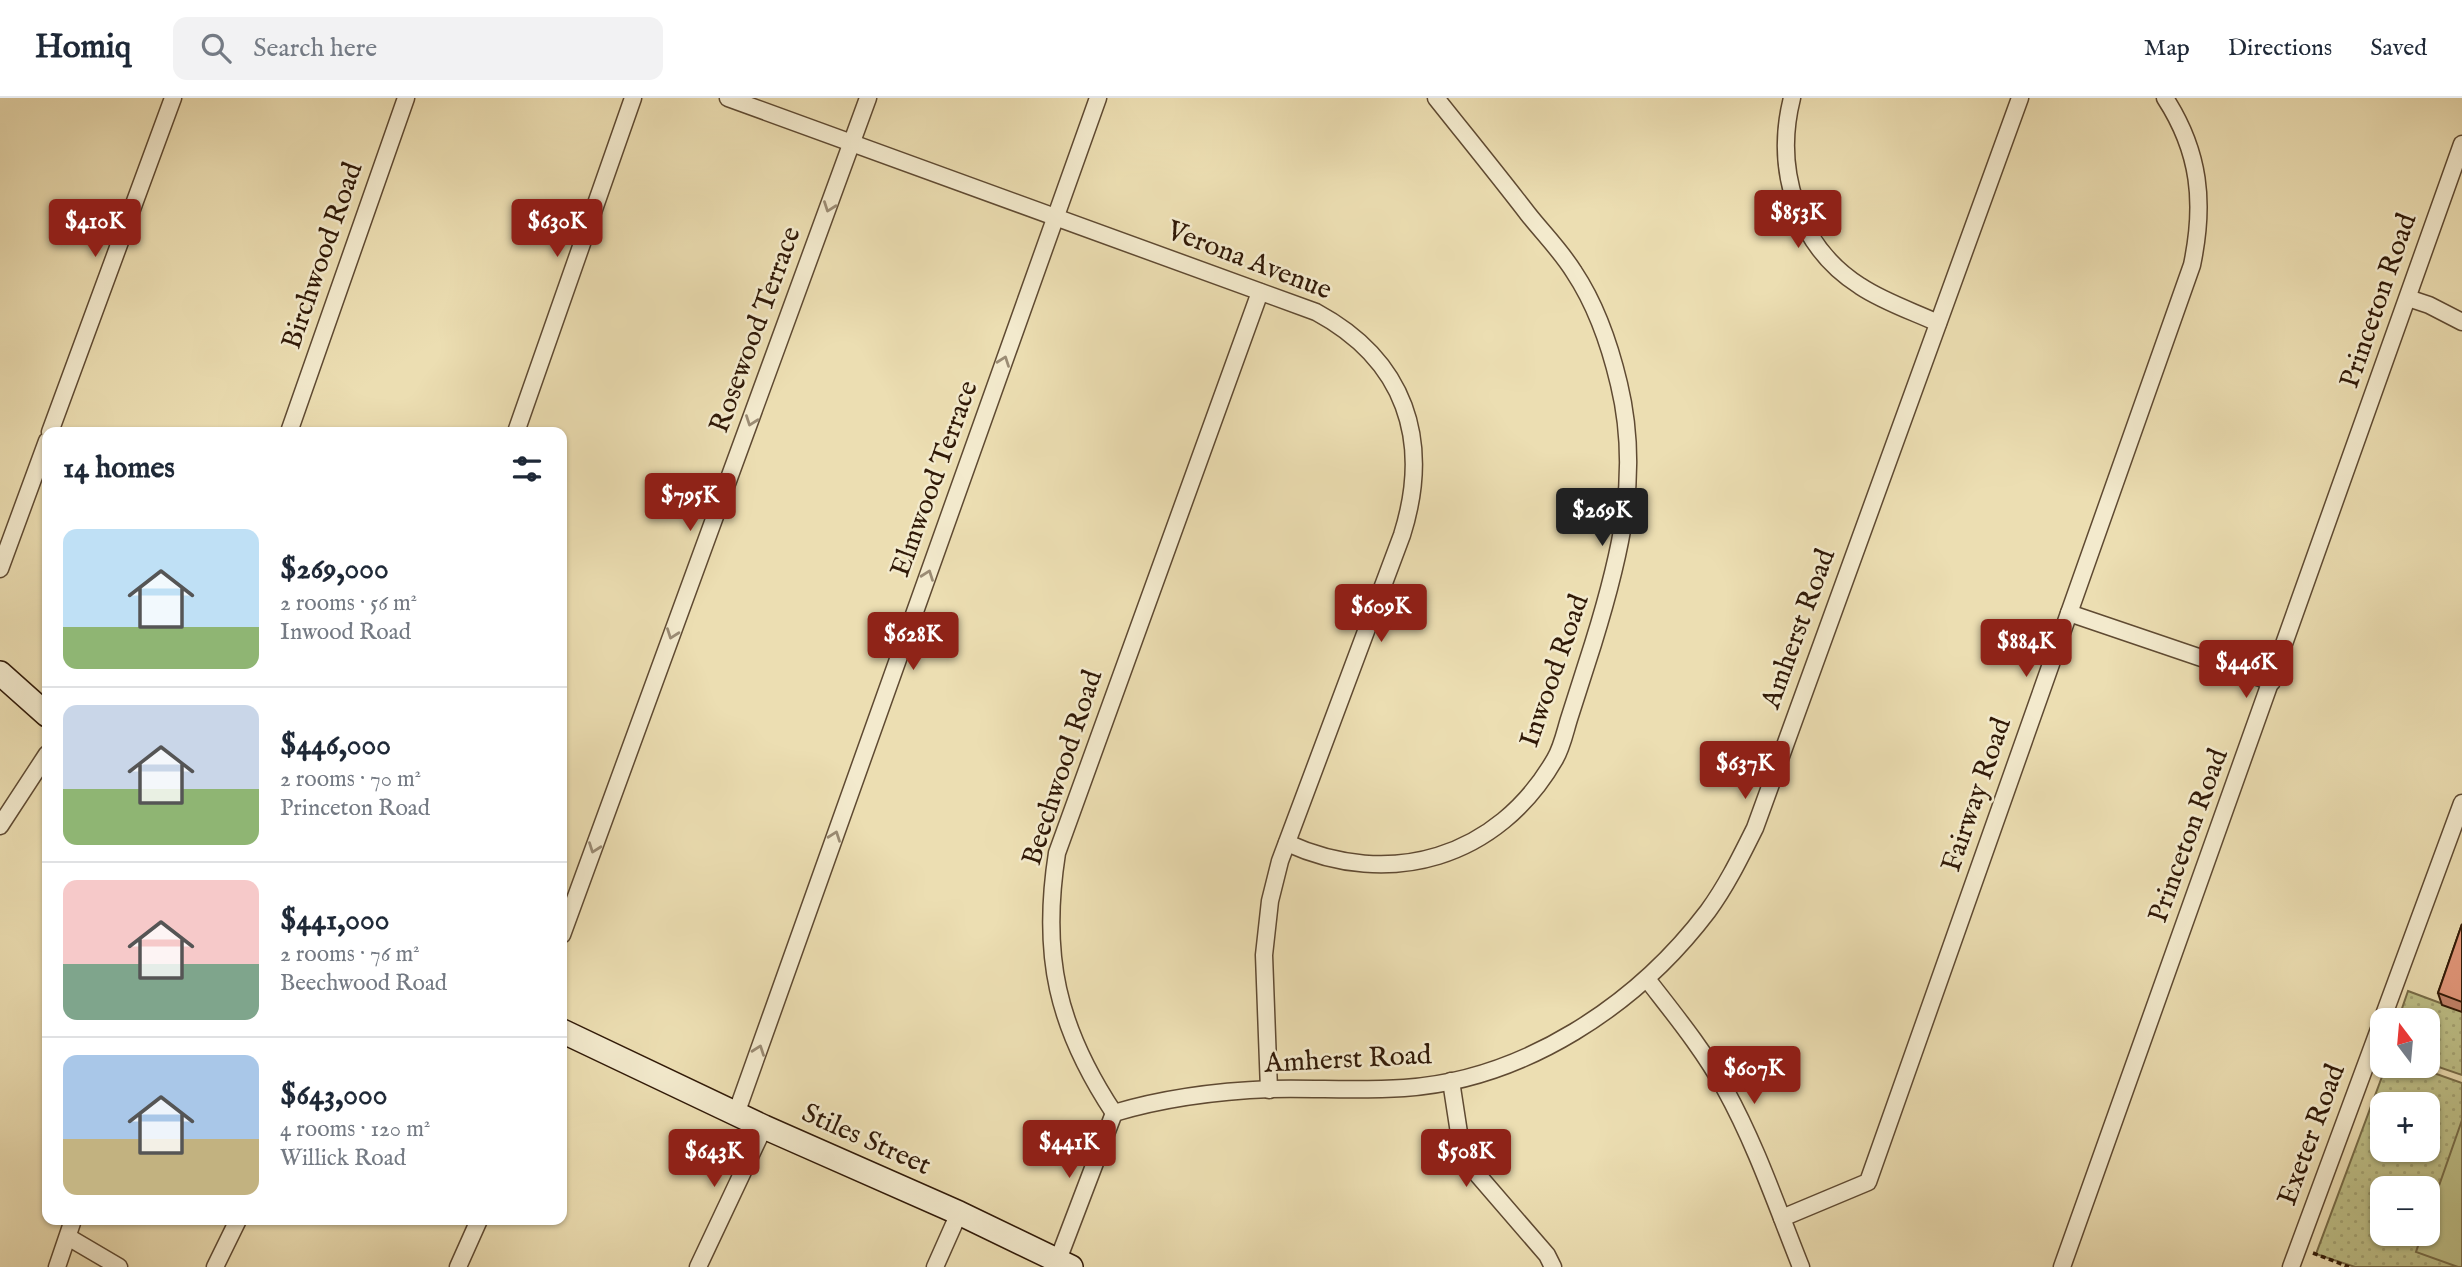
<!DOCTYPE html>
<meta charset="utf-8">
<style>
:root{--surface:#fff;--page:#f2f2f3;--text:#1f2937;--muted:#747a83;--line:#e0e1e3;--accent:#8f2418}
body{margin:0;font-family:"IM FELL English",serif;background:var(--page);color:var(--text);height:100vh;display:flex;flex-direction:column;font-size:26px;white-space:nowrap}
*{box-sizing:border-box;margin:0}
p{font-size:23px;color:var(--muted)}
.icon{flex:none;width:38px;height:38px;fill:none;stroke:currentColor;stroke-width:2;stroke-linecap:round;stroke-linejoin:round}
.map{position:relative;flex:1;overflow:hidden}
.panel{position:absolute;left:42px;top:329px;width:525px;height:798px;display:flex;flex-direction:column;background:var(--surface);border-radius:14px;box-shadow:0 2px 5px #0004}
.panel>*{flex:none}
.needle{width:46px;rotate:344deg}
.tools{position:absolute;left:2370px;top:910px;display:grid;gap:14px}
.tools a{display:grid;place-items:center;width:70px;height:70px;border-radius:14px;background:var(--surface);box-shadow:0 2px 5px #0004;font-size:35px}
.price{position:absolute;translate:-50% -60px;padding:0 16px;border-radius:7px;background:var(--accent);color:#fff;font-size:23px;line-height:46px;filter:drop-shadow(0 2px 4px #0008)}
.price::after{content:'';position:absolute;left:50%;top:42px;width:21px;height:16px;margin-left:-10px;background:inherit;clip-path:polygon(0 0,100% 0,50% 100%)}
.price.current{background:#222;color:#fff}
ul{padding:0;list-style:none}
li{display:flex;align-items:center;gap:21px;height:175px;padding:0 21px}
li+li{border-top:2px solid var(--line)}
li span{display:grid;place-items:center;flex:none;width:196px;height:140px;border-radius:14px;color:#555}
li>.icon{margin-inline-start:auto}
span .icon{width:84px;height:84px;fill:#fffc;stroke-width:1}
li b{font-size:30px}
h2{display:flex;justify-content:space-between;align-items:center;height:84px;padding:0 21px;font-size:30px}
header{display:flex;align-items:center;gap:42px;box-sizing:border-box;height:98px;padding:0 35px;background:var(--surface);border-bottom:2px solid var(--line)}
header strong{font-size:33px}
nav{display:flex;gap:38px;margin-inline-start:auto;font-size:24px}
.search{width:490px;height:63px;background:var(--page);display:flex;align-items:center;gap:18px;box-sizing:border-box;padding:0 24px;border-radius:14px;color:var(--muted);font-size:26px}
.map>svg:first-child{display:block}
.park{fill:url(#park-dots);stroke:#776c48;stroke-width:2;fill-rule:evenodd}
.pitch{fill:#bec088;stroke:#776c48;stroke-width:2}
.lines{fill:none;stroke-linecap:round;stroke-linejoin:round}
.minor-casing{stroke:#5f4a32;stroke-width:19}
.secondary-casing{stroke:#301907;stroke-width:26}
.path{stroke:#301907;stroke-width:3.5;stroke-dasharray:5 3.5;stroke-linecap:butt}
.minor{stroke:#f3eacd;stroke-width:16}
.secondary{stroke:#f3eacd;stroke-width:23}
.wall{fill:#c5846c;stroke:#301907;stroke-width:2}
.building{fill:#e5997d;stroke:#301907;stroke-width:2}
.oneway{stroke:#9b8c74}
.labels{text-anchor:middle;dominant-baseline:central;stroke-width:5;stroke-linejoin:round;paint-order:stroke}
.street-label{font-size:28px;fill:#301907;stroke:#f3eacd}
</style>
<header>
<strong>Homiq</strong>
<div class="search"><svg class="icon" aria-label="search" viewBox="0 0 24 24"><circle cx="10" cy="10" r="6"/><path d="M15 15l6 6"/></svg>Search here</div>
<nav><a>Map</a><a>Directions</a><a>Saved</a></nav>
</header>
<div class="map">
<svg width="2462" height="1169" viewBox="0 0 2462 1169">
<defs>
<pattern id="park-dots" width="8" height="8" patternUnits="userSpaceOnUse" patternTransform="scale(1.75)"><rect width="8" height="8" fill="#bec088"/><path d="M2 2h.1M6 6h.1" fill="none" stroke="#a4a474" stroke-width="1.8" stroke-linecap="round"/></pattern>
</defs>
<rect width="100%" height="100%" fill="#ecdeb2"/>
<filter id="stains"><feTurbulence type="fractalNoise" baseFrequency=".00286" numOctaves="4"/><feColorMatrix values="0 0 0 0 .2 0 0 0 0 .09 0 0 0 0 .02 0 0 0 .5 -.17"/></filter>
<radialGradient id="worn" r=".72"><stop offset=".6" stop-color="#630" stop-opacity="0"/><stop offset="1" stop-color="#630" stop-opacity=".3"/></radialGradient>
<!-- park -->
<g class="park">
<polygon points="2408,893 2462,913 2462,977 2427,965 2427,922 2398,922"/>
<path d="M2386,968H2414L2462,985V1169H2355L2316,1156ZM2382,1006H2427V1052H2382ZM2382,1090H2427V1136H2382Z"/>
</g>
<!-- pitch -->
<polygon class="pitch" points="2462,1022 2462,1169 2458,1169 2416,1154 2422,1136 2427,1136 2427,1122"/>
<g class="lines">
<!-- minor casing -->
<g class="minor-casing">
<g id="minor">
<path d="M728,0L1316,214C1405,262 1432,342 1402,437L1280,763L1270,803L1264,857L1269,992"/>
<path d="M1792,0C1774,71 1797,148 1860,188C1884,204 1912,213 1938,225"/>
<polyline points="2408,200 2429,207 2462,224"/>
<polyline points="50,334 173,0"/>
<polyline points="289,334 406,0"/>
<polyline points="516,334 633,0"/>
<polyline points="0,471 47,343"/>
<polyline points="2069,515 2272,584"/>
<polyline points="0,728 47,656"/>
<path d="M1287,745C1390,792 1498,760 1555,661C1562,649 1565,634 1569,621C1577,596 1585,571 1593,546C1620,459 1641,377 1619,286C1610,248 1596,207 1574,174C1561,153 1543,135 1528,116C1498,77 1467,39 1436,0"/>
<polyline points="562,837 868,0"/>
<path d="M1647,881C1674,916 1703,951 1725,991C1756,1047 1777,1109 1801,1169"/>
<polyline points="2382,922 2462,705"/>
<polyline points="1451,983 1461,1048 1471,1069 1547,1157 1553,1169"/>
<path d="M1114,1015C1164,1000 1219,993 1271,991C1315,990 1360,993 1404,990C1524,982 1637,907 1708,813C1727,787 1741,758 1755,730L2020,0"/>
<path d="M1114,1015C1057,929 1041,857 1057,755L1260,194"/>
<polyline points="736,1016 1098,0"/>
<path d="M1782,1120L1868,1084L2192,167C2205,105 2200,54 2165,0"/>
<polyline points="68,1139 119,1169"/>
<polyline points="1058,1162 1114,1015"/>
<polyline points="57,1169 73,1122"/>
<polyline points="215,1169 238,1122"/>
<polyline points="458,1169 479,1122"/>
<polyline points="698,1169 764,1029"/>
<polyline points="935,1169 959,1115"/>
<polyline points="2062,1169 2462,46"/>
<polyline points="2291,1169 2382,923"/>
</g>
</g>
<!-- secondary casing -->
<g class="secondary-casing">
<g id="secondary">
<polyline points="0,575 47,617"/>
<polyline points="562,933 764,1029 959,1115 1071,1169"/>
</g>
</g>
<!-- path -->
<polyline class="path" points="2313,1155 2349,1169"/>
<!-- minor -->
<use href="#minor" class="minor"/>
<!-- secondary -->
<use href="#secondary" class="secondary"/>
</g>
<!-- wall -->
<polygon class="wall" points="2462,826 2462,914 2442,907 2438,895"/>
<!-- building -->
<polygon class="building" points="2462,826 2462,904 2438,895"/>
<!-- one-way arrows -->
<defs><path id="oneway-chevron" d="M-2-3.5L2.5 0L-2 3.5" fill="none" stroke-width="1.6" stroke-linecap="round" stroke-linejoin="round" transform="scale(1.75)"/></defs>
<g class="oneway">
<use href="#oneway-chevron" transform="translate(829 109) rotate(110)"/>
<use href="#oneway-chevron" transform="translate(1004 263) rotate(-70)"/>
<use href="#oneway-chevron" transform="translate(751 323) rotate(110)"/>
<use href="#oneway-chevron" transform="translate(928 477) rotate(-70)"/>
<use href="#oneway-chevron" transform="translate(672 536) rotate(110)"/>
<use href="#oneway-chevron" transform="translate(835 738) rotate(-70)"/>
<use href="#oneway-chevron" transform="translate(594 750) rotate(110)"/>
<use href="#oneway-chevron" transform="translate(759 952) rotate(-70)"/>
</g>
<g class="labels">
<!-- street labels -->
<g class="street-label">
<text transform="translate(323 158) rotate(-71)">Birchwood Road</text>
<text transform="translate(1249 163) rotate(21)">Verona Avenue</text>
<text transform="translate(2379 203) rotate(-71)">Princeton Road</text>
<text transform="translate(756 232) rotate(-70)">Rosewood Terrace</text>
<text transform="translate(935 381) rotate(-70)">Elmwood Terrace</text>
<text transform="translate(1799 531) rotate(-70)">Amherst Road</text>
<text transform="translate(1555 573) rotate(-71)">Inwood Road</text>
<text transform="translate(1063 670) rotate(-72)">Beechwood Road</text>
<text transform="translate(1977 697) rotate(-71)">Fairway Road</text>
<text transform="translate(2189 738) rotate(-70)">Princeton Road</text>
<text transform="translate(1348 962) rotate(-3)">Amherst Road</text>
<text transform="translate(2312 1037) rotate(-70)">Exeter Road</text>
<text transform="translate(866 1042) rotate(24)">Stiles Street</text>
</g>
</g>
<rect width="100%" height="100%" filter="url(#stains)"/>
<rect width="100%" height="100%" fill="url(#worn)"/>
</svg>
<div class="tools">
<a><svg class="needle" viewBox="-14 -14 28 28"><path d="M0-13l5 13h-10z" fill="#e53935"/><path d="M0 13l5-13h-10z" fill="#747a83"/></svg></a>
<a>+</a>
<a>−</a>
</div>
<b class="price" style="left:1798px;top:152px">$853K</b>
<b class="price" style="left:95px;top:161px">$410K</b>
<b class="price" style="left:557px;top:161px">$630K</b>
<b class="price" style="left:690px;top:435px">$795K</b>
<b class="price current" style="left:1602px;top:450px">$269K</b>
<b class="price" style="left:1381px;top:546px">$609K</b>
<b class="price" style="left:913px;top:574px">$628K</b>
<b class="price" style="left:2026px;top:581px">$884K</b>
<b class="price" style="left:2246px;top:602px">$446K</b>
<b class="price" style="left:1745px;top:703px">$637K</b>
<b class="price" style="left:1754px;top:1008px">$607K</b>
<b class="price" style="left:1069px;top:1082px">$441K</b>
<b class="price" style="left:714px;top:1091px">$643K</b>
<b class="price" style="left:1466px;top:1091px">$508K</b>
<section class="panel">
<h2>14 homes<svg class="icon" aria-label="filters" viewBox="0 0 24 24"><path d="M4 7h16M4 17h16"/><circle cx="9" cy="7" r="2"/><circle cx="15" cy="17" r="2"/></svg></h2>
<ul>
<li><span style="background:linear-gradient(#bfe0f5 70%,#8fb573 0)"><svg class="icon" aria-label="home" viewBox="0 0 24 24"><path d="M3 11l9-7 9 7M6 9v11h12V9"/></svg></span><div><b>$269,000</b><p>2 rooms · 56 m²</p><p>Inwood Road</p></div></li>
<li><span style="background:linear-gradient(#c9d6e8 60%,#8fb573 0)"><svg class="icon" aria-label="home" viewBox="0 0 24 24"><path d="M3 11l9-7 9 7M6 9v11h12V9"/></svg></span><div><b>$446,000</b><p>2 rooms · 70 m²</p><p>Princeton Road</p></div></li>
<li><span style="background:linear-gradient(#f6c9c9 60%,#7fa58c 0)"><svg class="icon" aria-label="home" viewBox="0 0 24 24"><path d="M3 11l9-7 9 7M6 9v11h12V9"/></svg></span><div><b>$441,000</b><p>2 rooms · 76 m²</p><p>Beechwood Road</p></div></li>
<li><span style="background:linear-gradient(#a9c7e8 60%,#c2b280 0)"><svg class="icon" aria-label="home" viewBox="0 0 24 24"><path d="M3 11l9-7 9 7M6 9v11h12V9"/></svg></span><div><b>$643,000</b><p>4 rooms · 120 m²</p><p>Willick Road</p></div></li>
</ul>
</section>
</div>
